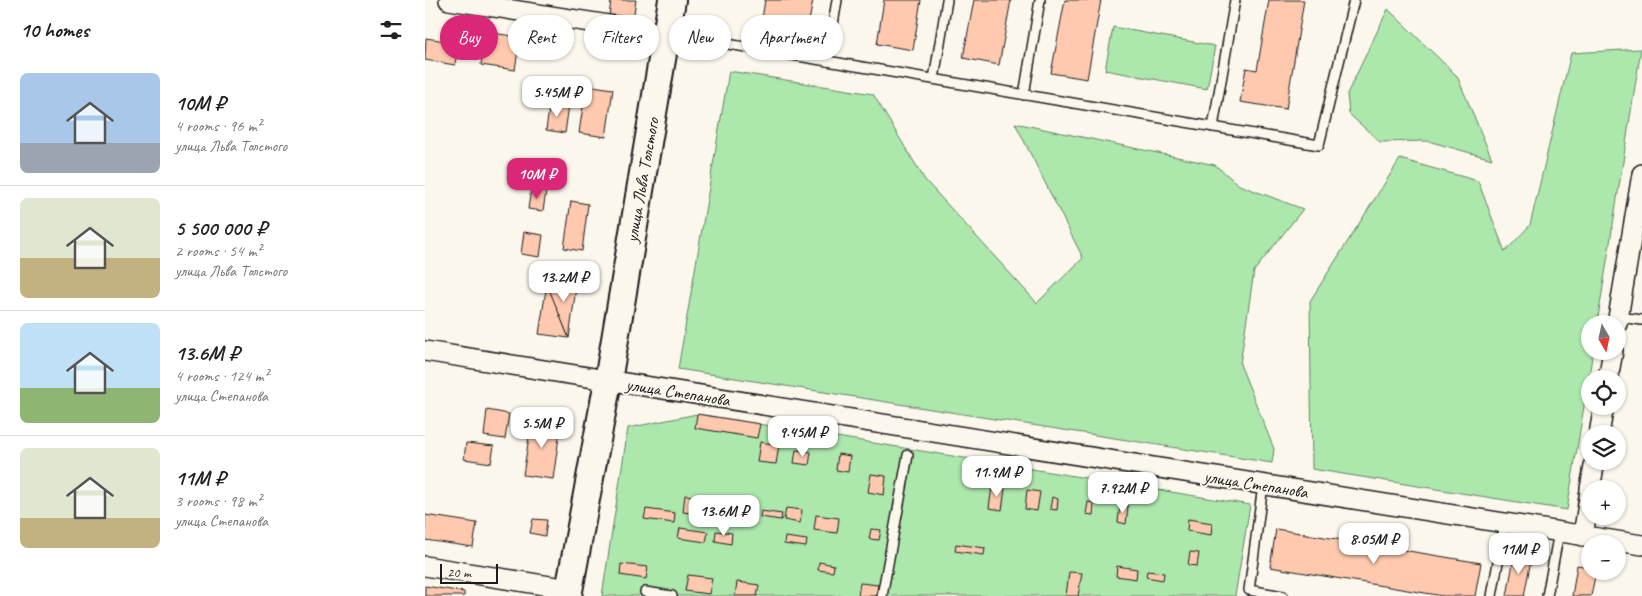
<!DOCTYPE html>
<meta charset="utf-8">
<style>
:root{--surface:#fff;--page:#f2f2f2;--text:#202124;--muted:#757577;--line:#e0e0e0;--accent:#db2777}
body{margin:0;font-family:Caveat,sans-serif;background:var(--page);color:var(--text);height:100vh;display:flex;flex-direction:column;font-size:19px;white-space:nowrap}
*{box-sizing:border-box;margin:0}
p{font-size:16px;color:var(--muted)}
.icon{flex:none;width:28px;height:28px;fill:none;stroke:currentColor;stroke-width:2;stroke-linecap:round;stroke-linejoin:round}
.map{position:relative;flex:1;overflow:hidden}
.side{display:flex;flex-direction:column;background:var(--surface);width:425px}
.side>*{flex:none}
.banner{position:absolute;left:15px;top:15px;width:475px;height:45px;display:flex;gap:10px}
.needle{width:32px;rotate:171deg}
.fabs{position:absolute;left:1156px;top:315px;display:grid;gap:10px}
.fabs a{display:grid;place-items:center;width:45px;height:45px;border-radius:50%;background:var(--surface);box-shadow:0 1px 4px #0004;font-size:25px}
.scale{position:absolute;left:15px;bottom:12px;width:58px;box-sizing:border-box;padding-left:5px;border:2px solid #1c1c1c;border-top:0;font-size:14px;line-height:18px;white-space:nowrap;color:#1c1c1c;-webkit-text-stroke:4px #fbf7ec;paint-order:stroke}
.price{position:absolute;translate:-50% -42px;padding:0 11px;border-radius:10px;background:#fff;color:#222;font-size:16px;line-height:32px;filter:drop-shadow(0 1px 2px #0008)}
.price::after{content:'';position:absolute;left:50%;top:30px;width:15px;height:11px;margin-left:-8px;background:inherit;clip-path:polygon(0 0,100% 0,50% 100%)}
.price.on{background:var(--accent);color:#fff}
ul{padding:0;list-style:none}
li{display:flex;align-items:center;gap:15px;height:125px;padding:0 20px}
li+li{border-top:1px solid var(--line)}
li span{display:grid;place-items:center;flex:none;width:140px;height:100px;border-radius:8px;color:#555}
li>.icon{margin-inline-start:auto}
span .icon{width:60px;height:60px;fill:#fffc;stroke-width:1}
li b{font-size:21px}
h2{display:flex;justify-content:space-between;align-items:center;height:60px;padding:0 20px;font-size:21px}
.chip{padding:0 18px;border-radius:22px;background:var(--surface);box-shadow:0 1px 4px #0004;font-size:18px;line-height:45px}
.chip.on{background:var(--accent);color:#fff}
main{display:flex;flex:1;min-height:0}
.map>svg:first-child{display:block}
.green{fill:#ace7ac;stroke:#648264}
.building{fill:#fec9af;stroke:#1c1c1c}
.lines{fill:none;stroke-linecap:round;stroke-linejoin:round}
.lane-casing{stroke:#1c1c1c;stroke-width:12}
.street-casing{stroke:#1c1c1c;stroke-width:22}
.secondary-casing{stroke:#1c1c1c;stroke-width:30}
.lane{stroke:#fbf7ec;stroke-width:9}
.street{stroke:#fbf7ec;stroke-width:19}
.secondary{stroke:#fbf7ec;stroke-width:26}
.labels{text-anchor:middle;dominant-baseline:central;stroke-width:4;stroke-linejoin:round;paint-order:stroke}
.street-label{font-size:18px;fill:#1c1c1c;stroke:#fbf7ec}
</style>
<main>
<section class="side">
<h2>10 homes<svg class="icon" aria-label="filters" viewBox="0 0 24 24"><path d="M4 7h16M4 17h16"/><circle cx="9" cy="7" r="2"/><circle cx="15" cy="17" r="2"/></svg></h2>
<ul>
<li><span style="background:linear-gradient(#a9c7e8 70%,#9aa5b1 0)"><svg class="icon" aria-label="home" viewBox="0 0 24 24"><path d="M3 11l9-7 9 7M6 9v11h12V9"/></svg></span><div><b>10M ₽</b><p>4 rooms · 96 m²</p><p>улица Льва Толстого</p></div></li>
<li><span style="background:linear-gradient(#dfe7d0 60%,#c2b280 0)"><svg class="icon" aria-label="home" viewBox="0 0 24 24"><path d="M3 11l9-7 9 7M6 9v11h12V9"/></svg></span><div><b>5 500 000 ₽</b><p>2 rooms · 54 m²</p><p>улица Льва Толстого</p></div></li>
<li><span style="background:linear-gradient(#bfe0f5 65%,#8fb573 0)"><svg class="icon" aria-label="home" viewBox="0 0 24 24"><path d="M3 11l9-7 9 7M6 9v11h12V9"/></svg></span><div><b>13.6M ₽</b><p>4 rooms · 124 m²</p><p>улица Степанова</p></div></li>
<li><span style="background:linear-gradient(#dfe7d0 70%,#c2b280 0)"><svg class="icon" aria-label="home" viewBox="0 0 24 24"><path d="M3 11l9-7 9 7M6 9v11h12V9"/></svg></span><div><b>11M ₽</b><p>3 rooms · 98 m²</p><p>улица Степанова</p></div></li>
</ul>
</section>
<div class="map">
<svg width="1217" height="596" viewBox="0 0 1217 596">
<rect width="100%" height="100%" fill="#fbf7ec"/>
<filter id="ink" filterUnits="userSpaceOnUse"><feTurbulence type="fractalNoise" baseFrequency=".02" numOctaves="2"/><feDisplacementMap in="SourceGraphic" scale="10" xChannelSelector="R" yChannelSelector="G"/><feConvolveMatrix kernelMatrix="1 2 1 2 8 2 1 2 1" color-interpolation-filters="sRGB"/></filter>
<g filter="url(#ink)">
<!-- green -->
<g class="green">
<polygon points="963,9 1032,76 1067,159 1003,141 955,142 924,114 922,94"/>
<polygon points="688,27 790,46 782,89 680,70"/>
<polygon points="1216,49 1172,324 1165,324 1165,351 1168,351 1142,510 887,469 885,301 975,159 1053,181 1080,252 1105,225 1146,53"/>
<polygon points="304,71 448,94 500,180 612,303 658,258 590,123 790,165 814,185 878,209 829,271 815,364 849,449 847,463 253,369"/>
<polygon points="272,414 825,505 810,596 177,596 203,428"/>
</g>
<!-- building -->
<g class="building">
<polygon points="186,0 211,0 208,20 184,17"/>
<polygon points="340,0 388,0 383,27 337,19"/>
<polygon points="459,0 496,0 488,50 452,44"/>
<polygon points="549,0 586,0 574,65 538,58"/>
<polygon points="640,0 676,0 662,79 626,73"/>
<polygon points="844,0 879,0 861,109 815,102 821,68 832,70"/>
<polygon points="60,32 95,37 90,70 56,65"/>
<polygon points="1,38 33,43 30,65 0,60"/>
<polygon points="161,85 188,89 181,137 154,133"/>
<polygon points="125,102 144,105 140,133 121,130"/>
<polygon points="106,189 121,191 118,211 103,209"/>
<polygon points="146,201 163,204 157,251 139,248"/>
<polygon points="99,232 118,235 115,257 96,254"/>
<polygon points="122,283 144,338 114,334"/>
<polygon points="122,284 151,288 144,338"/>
<polygon points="62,410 84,414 80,439 59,436"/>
<polygon points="272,414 335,424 332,438 270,428"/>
<polygon points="107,418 136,423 128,479 98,475"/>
<polygon points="335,442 354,445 351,464 332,462"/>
<polygon points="41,443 69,446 66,463 39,459"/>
<polygon points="371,450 386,452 384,465 369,463"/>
<polygon points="413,454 425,456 423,472 411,470"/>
<polygon points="446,474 461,476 459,495 443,492"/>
<polygon points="567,487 580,489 577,510 564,508"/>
<polygon points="602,490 615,492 612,511 600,509"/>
<polygon points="260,495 285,499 283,515 258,512"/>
<polygon points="627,497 633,499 632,510 625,509"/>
<polygon points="663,502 669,503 668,515 661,514"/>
<polygon points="695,505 703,506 701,524 693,522"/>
<polygon points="361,508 377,510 375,523 359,520"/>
<polygon points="221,509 250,513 249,523 219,519"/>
<polygon points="336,511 357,514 356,520 335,517"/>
<polygon points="0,515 52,523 48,547 0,540"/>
<polygon points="391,515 414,518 412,533 389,530"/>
<polygon points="108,519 122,520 120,536 105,533"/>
<polygon points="763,519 787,523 786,535 762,531"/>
<polygon points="255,528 283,532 281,542 253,538"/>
<polygon points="446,529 456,530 454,540 444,539"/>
<polygon points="851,529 1056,563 1050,596 1018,596 845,567"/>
<polygon points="291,531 307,533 306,544 290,541"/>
<polygon points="360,537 382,540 381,547 359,544"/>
<polygon points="531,544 560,548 559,555 530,551"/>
<polygon points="765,552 774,553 772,566 763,565"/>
<polygon points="1090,552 1107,555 1099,596 1082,596"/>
<polygon points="394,562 409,565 408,572 393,570"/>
<polygon points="196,564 223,567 221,579 195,575"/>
<polygon points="1152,565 1165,567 1165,571 1171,571 1166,596 1147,596"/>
<polygon points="692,566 712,569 711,579 691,576"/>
<polygon points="722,571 739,573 738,580 721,577"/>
<polygon points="644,572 657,573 653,596 641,596"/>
<polygon points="263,575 287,578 284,594 260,591"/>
<polygon points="312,582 334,585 332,596 310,596"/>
<polygon points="435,583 453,585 451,596 433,596"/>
<polygon points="0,586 39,592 39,596 0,596"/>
</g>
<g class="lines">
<!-- lane casing -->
<g class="lane-casing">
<g id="lane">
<polyline points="244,34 894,145 929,0"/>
<polyline points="402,61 412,0"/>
<polyline points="509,79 522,0"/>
<polyline points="599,95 615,0"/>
<polyline points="788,127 810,0"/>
<polyline points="1194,317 1217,320"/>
<polyline points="838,485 824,590 858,596"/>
<polyline points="220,592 247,596"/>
<polyline points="457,596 483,455"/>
<polyline points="1067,596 1080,523"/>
<polyline points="1122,596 1134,532"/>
</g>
</g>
<!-- street casing -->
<g class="street-casing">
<g id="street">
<polyline points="24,0 242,34"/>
<polyline points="1192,324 1217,174"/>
<polyline points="0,351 1217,545"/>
<polyline points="1183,379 1188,351"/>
<polyline points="1174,434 1179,406"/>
<polyline points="1165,489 1170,461"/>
<polyline points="1158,536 1165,491"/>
<polyline points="0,566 144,589"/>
</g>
</g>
<!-- secondary casing -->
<g class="secondary-casing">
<polyline id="secondary" points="143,596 183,381 247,0"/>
</g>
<!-- lane -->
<use href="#lane" class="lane"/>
<!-- street -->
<use href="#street" class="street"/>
<!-- secondary -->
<use href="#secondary" class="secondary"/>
</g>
</g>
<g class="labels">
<!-- street labels -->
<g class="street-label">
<text transform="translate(217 180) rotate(-80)">улица Льва Толстого</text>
<text transform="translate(253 392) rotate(9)">улица Степанова</text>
<text transform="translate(831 484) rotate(9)">улица Степанова</text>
</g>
</g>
</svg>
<div class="fabs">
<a><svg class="needle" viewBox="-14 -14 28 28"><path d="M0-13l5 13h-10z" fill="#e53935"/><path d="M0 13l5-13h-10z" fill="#757577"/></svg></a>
<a><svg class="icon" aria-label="locate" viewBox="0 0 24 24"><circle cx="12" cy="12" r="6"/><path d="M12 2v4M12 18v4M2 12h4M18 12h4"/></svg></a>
<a><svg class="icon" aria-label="layers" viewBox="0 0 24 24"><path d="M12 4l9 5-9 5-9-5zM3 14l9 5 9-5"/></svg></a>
<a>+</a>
<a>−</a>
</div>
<div class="scale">20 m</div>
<b class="price" style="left:132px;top:118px">5.45M ₽</b>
<b class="price on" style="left:112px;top:200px">10M ₽</b>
<b class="price" style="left:139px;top:303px">13.2M ₽</b>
<b class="price" style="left:117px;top:449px">5.5M ₽</b>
<b class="price" style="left:378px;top:458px">9.45M ₽</b>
<b class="price" style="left:572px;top:498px">11.9M ₽</b>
<b class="price" style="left:698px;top:514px">7.92M ₽</b>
<b class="price" style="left:299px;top:537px">13.6M ₽</b>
<b class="price" style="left:949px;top:565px">8.05M ₽</b>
<b class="price" style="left:1094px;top:575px">11M ₽</b>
<div class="banner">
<a class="chip on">Buy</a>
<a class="chip">Rent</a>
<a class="chip">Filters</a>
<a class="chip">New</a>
<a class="chip">Apartment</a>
</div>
</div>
</main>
